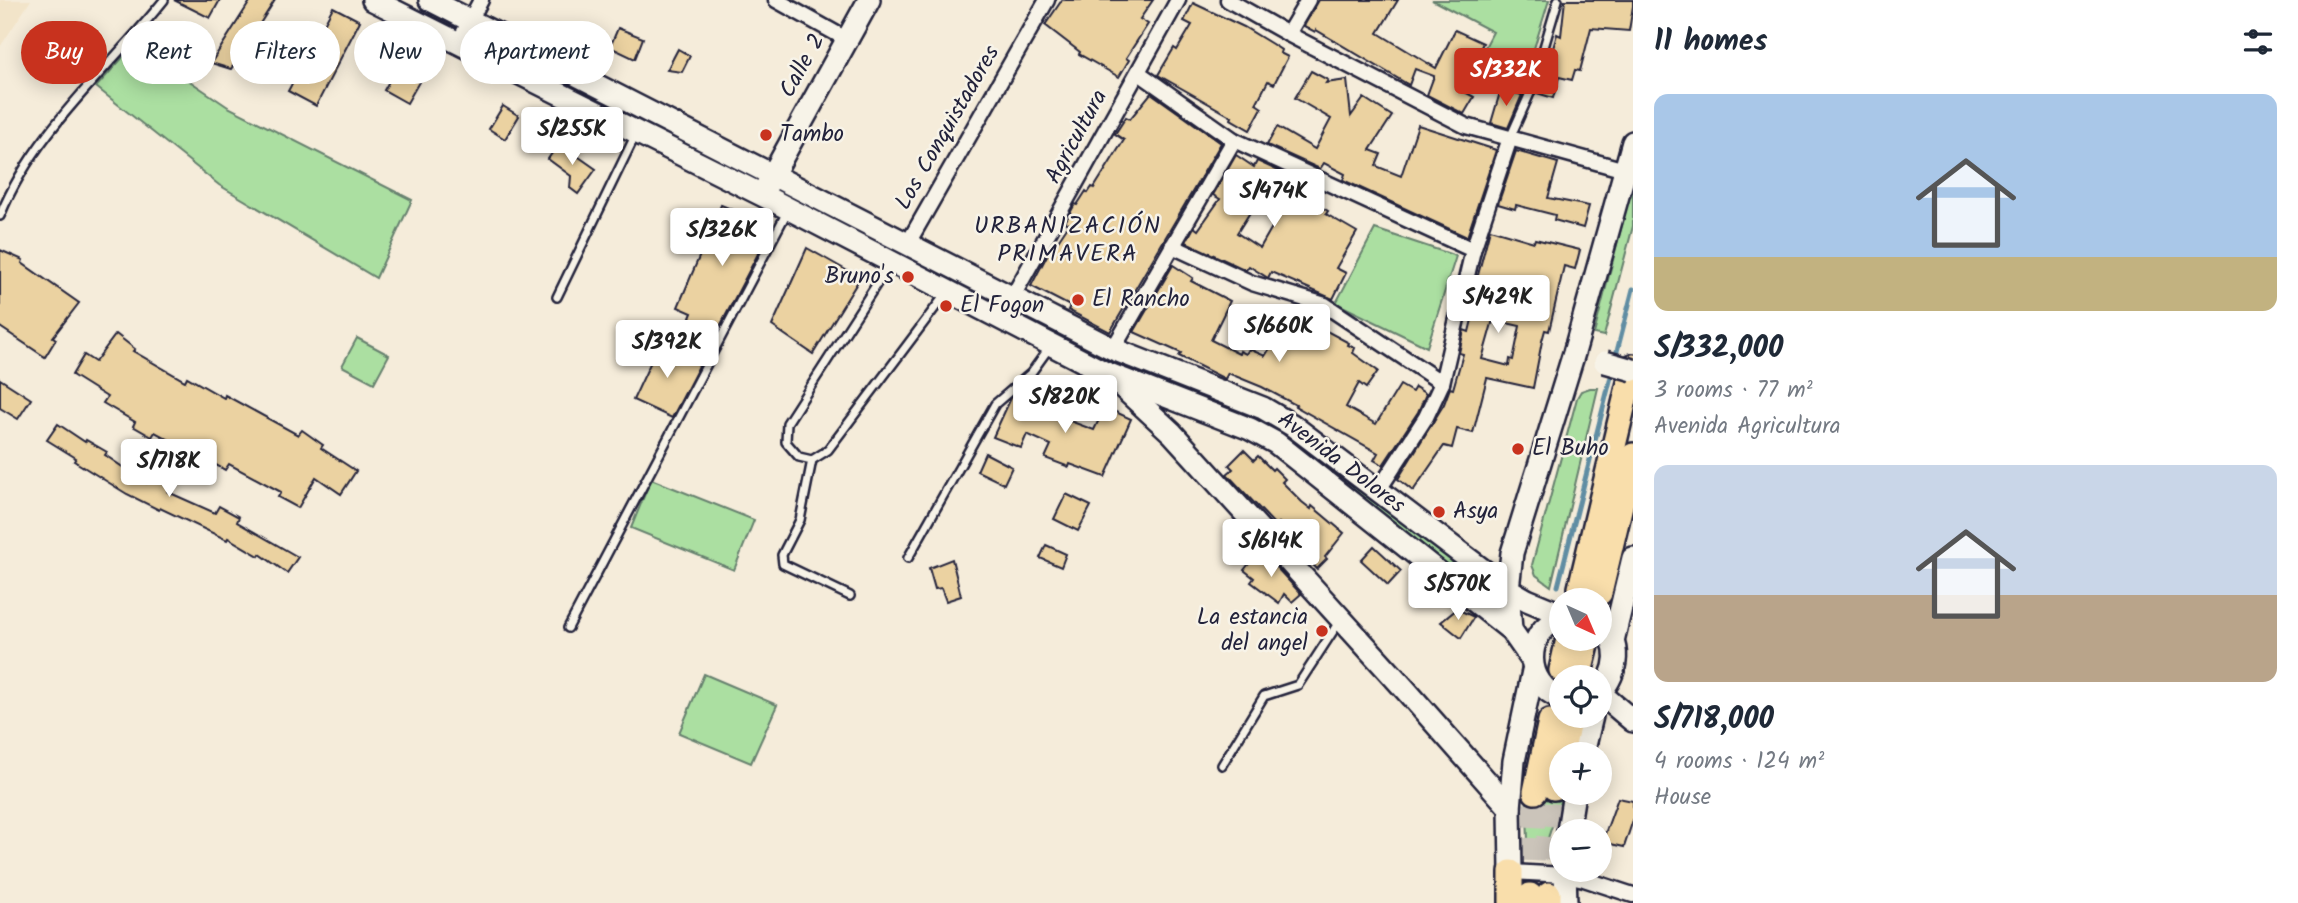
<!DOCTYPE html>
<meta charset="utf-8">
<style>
:root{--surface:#fff;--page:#f2f2f3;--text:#1f2937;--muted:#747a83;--accent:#c8321e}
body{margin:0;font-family:Kalam,sans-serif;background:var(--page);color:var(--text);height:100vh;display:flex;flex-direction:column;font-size:26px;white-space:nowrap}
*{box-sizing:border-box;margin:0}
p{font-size:23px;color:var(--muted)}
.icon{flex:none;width:38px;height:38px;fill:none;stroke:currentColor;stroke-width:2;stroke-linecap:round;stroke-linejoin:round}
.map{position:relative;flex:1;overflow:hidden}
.details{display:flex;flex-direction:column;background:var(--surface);width:665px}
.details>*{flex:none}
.top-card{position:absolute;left:21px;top:21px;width:665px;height:63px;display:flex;gap:14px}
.needle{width:46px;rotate:136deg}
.fabs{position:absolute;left:1549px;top:588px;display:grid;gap:14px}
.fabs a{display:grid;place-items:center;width:63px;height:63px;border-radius:50%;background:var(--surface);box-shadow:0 4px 18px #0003;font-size:35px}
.price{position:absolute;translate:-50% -60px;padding:0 16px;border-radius:7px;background:#fff;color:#222;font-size:23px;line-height:46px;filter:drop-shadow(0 2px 4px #0008)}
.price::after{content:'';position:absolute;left:50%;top:42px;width:21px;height:16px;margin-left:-10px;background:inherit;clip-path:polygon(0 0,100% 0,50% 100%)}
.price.active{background:var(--accent);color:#fff}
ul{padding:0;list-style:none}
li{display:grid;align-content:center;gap:14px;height:371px;padding:0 21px}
li span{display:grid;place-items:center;height:217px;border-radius:14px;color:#555}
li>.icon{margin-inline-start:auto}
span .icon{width:126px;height:126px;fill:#fffc;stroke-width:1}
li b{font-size:30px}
h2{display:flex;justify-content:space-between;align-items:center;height:84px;padding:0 21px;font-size:30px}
.chip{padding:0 24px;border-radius:32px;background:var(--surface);box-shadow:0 4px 18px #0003;font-size:24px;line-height:63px}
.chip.active{background:var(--accent);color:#fff}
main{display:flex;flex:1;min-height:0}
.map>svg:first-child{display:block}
.built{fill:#f2e4c9}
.green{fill:#abdfa1;stroke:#66806e;stroke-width:2}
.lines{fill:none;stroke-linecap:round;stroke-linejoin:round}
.stream{stroke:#608da3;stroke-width:5}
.building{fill:#ebd2a1;stroke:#22223b;stroke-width:2;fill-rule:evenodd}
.primary-tunnel{stroke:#cbc4ba;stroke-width:23;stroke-dasharray:23 11;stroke-linecap:butt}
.lane-casing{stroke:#22223b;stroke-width:12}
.street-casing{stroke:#22223b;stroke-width:19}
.secondary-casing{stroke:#22223b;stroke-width:26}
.primary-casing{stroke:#22223b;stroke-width:28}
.lane{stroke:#f7f3e8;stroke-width:7}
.street{stroke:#f7f3e8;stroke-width:14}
.secondary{stroke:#f7f3e8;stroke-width:21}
.primary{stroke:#f9deab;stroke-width:23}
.secondary-bridge-casing{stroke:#22223b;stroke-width:26;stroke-linecap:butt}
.secondary-bridge{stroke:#f7f3e8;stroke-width:21}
.poi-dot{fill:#c8321e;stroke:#f7f3e8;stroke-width:2.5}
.labels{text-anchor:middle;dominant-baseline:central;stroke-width:5;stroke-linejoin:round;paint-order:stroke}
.street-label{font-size:23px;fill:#22223b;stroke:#f7f3e8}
.poi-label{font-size:23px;fill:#22223b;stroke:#f7f3e8;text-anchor:start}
.neighbourhood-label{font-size:24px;letter-spacing:2px;fill:#22223b;stroke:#f7f3e8}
</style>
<main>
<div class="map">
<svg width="1633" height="903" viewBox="0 0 1633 903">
<rect width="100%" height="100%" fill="#f5ecda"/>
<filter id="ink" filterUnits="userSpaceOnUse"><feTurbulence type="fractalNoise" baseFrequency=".0143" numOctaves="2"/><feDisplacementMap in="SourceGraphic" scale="14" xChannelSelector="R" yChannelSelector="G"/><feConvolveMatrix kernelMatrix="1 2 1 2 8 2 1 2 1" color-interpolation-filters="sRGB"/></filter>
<g filter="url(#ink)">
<!-- built -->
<polygon class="built" points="0,0 31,0 0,47"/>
<!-- green -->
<g class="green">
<polygon points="1432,0 1549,0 1522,87 1473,70 1493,32"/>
<polygon points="135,44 228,107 412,200 376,278 219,185 96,87"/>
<polygon points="1633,182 1633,226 1604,336 1594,334"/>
<polygon points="783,185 1259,414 1454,558 1452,564 1447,568 1281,437 1107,364 779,192"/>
<polygon points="1375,229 1456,256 1427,347 1336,303"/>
<polygon points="357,338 389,355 374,383 342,366"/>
<polygon points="1590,388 1598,388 1551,586 1536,575 1532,565 1577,398 1581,391"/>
<polygon points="651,479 754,520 734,570 631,528"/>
<polygon points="704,674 777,705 751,763 679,733"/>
<polygon points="1526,781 1539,798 1547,798 1558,789 1563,793 1546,844 1532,844 1528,841"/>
</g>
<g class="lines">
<!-- stream -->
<g class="stream">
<polyline points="1615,359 1633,289"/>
<polyline points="1558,586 1613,369"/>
</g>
</g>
<!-- building -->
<g class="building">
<polygon points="174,0 220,0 210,18"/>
<polygon points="251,0 275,0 231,69 211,63"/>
<polygon points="1062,0 1153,0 1140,19 1148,24 1126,58 1129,60 1119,77 1079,54 1080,52 1045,25"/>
<polygon points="1319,0 1398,0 1378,33 1436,68 1455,30 1483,43 1464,82 1467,84 1463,91 1474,97 1464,114 1427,95 1434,76 1415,69 1409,85 1316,30 1315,32 1304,26"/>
<polygon points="1565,0 1633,0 1633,6 1629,31 1591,28 1580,71 1575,70 1572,80 1559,77 1553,98 1537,93 1542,76 1545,77 1557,34 1561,36"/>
<polygon points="1193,3 1244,27 1272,44 1281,50 1280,53 1288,57 1274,84 1268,81 1256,104 1262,108 1250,130 1231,119 1232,117 1158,75 1174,48 1177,50 1192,25 1184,21"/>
<polygon points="333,7 360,21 316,106 288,91"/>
<polygon points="618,28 643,38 635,59 610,47"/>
<polygon points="678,49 690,56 682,72 667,70"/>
<polygon points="404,55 427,68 407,103 384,90"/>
<polygon points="1311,71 1328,80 1326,83 1347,80 1351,116 1364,98 1392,116 1370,150 1381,154 1376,166 1401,176 1418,125 1496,150 1467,237 1343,180 1345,174 1324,163 1320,169 1267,145 1277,127 1315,149 1331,119 1295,98"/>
<polygon points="1501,89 1522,95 1508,128 1491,123"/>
<polygon points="1151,93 1221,143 1110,332 1068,310 1070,306 1031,286 1053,244 1055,245 1069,224 1065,222 1075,204 1077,205 1086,191 1088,193 1092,187 1094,188 1124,140 1115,134 1126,117 1130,119"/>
<polygon points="503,106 519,116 505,139 489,129"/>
<polygon points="559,143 596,169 578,194 570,188 571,176 548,159"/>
<polygon points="1516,151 1558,163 1548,198 1589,206 1583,228 1554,220 1555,215 1516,205 1515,209 1498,204"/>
<path d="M1236,155L1254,167L1257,161L1311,186L1306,197L1328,211L1326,214L1357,232L1336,268L1346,273L1333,299L1271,272L1268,278L1249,266L1246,270L1186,242L1194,227L1198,230L1220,199L1213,195ZM1268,184L1290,196L1260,248L1237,233Z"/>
<polygon points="721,205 771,225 761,248 715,336 687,325 692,313 678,307"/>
<path d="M1490,229L1534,242L1535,239L1580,250L1575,269L1564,266L1549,331L1545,330L1542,341L1533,388L1487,378L1473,433L1457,429L1452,448L1444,446L1413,491L1398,479L1444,404L1450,388L1453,389L1463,354L1459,353L1464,330L1469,332L1477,299L1472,298ZM1493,320L1520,326L1513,360L1510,359L1509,366L1482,359Z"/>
<polygon points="807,248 860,278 813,354 772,326"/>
<polygon points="0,250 23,260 22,263 79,303 53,337 56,339 45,357 0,327"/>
<polygon points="1173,265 1193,278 1191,281 1230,301 1211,340 1239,354 1240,351 1246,354 1249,349 1265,356 1287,321 1316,339 1323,329 1349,343 1348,345 1355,348 1353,353 1378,371 1366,388 1359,383 1346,407 1376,424 1400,385 1412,392 1415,387 1426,394 1418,412 1383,465 1374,460 1378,453 1295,406 1296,405 1262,387 1228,373 1225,379 1179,356 1181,353 1134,332"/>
<polygon points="116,334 135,349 133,351 185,381 187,377 224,398 225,395 298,435 302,430 323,445 321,448 356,471 341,494 316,477 298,508 278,497 281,492 229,464 225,470 155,432 152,437 133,426 135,422 103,403 107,397 72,375 84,355 95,362"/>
<polygon points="660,342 701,362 672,418 633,400"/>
<polygon points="0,379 31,399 18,419 0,408"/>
<polygon points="1015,395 1052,412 1051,414 1094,430 1105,407 1131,419 1105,477 1070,464 1069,467 1045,458 1051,445 1027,434 1021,448 993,437 1011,398"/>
<polygon points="58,424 85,442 86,440 107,452 105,455 146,483 149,476 171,487 168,492 215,513 219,506 239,517 237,522 298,557 287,573 260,554 259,556 228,538 227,540 160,508 159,510 127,494 74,461 76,458 47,440"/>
<polygon points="1244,450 1254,460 1258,456 1272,470 1274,468 1285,479 1282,482 1302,502 1311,509 1312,506 1344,533 1325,557 1327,559 1317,569 1306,557 1309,554 1300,545 1301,544 1279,523 1276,526 1227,474 1233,469 1229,465"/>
<polygon points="985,453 1012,467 1004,484 977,471"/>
<polygon points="1066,494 1091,506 1078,531 1054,519"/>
<polygon points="1046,545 1066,554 1061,567 1040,558"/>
<polygon points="1374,546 1401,571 1388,585 1361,560"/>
<polygon points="1260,550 1301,594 1292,602 1284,594 1279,603 1251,582 1254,578 1244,570"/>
<polygon points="952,559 961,596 946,601 941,588 935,589 929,568"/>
<polygon points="1457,609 1474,617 1461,638 1441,622"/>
<polygon points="1618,798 1633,801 1633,820 1624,847 1602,842"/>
</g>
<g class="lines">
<!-- primary-tunnel -->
<g class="primary-tunnel">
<polyline points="1549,894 1548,840 1554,788"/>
<polyline points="1530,895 1535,792"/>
</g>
<!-- lane casing -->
<g class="lane-casing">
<g id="lane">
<polyline points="1510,138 1531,91 1558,0"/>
<path d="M0,216C34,131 108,70 164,0"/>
<polyline points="889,265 787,423 786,442 799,457 812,460 828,450 947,292"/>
<polyline points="557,297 635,136"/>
<polyline points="812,460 800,520 782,555 783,564 850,596"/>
<polyline points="908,558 995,404 1031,373 1049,348"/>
<polyline points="568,628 787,212"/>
<polyline points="1222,765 1264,696 1298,685 1339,622"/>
</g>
</g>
<!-- street casing -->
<g class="street-casing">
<g id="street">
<polyline points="776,0 848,40"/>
<polyline points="1228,0 1288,34 1466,126 1625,170"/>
<polyline points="1288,34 1308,0"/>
<polyline points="458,43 481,0"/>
<polyline points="1139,73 1234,140 1473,250"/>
<polyline points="908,243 1047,0"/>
<polyline points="1172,246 1252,283 1325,305 1442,383"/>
<polyline points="1013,296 1178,0"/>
<polyline points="1113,349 1234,140"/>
<polyline points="1378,491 1426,417 1442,383 1473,250 1510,138"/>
<polyline points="1511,872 1565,875 1584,879 1633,895"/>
</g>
</g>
<!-- secondary casing -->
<g class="secondary-casing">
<g id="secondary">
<polyline points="373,0 762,195 1104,372 1250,429 1276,443 1511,630 1532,660"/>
<polyline points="430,0 1113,349 1263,408 1292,425 1508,589 1527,600 1561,614"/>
<polyline points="766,187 869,0"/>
<polyline points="1119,384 1172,433 1403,687 1510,808"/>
<path d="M1561,618C1522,632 1524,685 1561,698"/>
<path d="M1600,625C1623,643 1618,672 1600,693"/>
<polyline points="1511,630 1508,589 1512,553 1574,353 1633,142"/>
<polyline points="1613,641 1633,558"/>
<polyline points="1600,693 1633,721"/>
<polyline points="1583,754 1592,716"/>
<polyline points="1568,831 1574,793"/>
<polyline points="1565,870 1566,903"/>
<polyline points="1511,872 1510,808 1514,761 1533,671"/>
</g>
</g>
<!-- primary casing -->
<g class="primary-casing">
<g id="primary">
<polyline points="1580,588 1633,366"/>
<polyline points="1600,593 1633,455"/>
<polyline points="1561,670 1568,639"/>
<polyline points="1579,677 1588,641"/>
<polyline points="1562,754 1568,726"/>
<polyline points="1554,788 1561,757"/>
<polyline points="1535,792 1550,721"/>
<polyline points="1511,903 1511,872"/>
<polyline points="1530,903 1530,895"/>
<polyline points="1549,903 1549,894"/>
</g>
</g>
<!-- lane -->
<use href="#lane" class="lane"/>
<!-- street -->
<use href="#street" class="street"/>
<!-- secondary -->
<use href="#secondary" class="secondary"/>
<!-- primary -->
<use href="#primary" class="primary"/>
<!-- secondary-bridge casing -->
<g class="secondary-bridge-casing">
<polyline id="secondary-bridge" points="1605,362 1633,370"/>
</g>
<!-- secondary-bridge -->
<use href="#secondary-bridge" class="secondary-bridge"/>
</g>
</g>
<!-- markers -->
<g class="poi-dot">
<circle cx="766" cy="135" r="7"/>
<circle cx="908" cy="277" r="7"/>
<circle cx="1078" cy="300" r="7"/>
<circle cx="946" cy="306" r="7"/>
<circle cx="1518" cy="449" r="7"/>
<circle cx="1439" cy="512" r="7"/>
<circle cx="1322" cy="631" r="7"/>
</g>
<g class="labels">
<!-- street labels -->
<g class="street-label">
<text transform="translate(803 66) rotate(-61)">Calle 2</text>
<text transform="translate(948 128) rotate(-60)">Los Conquistadores</text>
<text transform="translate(1077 137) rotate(-61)">Agricultura</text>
<text transform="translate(1341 463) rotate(37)">Avenida Dolores</text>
</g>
<!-- poi labels -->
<g class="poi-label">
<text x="780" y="135">Tambo</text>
<text x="894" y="277" text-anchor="end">Bruno's</text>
<text x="1092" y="300">El Rancho</text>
<text x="960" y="306">El Fogon</text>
<text x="1532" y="449">El Buho</text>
<text x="1453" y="512">Asya</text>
<text x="1308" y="618" text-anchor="end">La estancia<tspan x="1308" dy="26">del angel</tspan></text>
</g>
<!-- neighbourhood labels -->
<g class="neighbourhood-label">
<text x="1068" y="226">URBANIZACIÓN<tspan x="1068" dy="28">PRIMAVERA</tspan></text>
</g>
</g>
</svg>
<div class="fabs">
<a><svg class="needle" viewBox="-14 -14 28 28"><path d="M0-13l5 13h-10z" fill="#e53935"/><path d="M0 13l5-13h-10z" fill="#747a83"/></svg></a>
<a><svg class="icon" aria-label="locate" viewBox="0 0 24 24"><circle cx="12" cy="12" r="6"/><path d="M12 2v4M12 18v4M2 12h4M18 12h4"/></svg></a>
<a>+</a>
<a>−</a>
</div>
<b class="price active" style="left:1506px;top:108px">S/332K</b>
<b class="price" style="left:572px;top:167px">S/255K</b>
<b class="price" style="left:1274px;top:229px">S/474K</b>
<b class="price" style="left:722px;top:268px">S/326K</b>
<b class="price" style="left:1498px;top:335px">S/429K</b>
<b class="price" style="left:1279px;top:364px">S/660K</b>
<b class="price" style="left:667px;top:380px">S/392K</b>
<b class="price" style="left:1065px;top:435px">S/820K</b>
<b class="price" style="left:169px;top:499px">S/718K</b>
<b class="price" style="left:1271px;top:579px">S/614K</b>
<b class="price" style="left:1458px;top:622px">S/570K</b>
<div class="top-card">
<a class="chip active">Buy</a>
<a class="chip">Rent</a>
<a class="chip">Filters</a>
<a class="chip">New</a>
<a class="chip">Apartment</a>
</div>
</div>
<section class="details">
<h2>11 homes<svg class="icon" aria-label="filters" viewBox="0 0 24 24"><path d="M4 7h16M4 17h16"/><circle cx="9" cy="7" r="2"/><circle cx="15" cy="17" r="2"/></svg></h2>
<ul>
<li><span style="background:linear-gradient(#a9c7e8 75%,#c2b280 0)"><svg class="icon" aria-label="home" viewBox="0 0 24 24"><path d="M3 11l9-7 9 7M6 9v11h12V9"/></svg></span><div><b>S/332,000</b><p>3 rooms · 77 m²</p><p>Avenida Agricultura</p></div></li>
<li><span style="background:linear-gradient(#c9d6e8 60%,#b9a48a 0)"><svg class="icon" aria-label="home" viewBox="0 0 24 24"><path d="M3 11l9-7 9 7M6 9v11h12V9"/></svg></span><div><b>S/718,000</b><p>4 rooms · 124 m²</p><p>House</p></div></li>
</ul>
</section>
</main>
